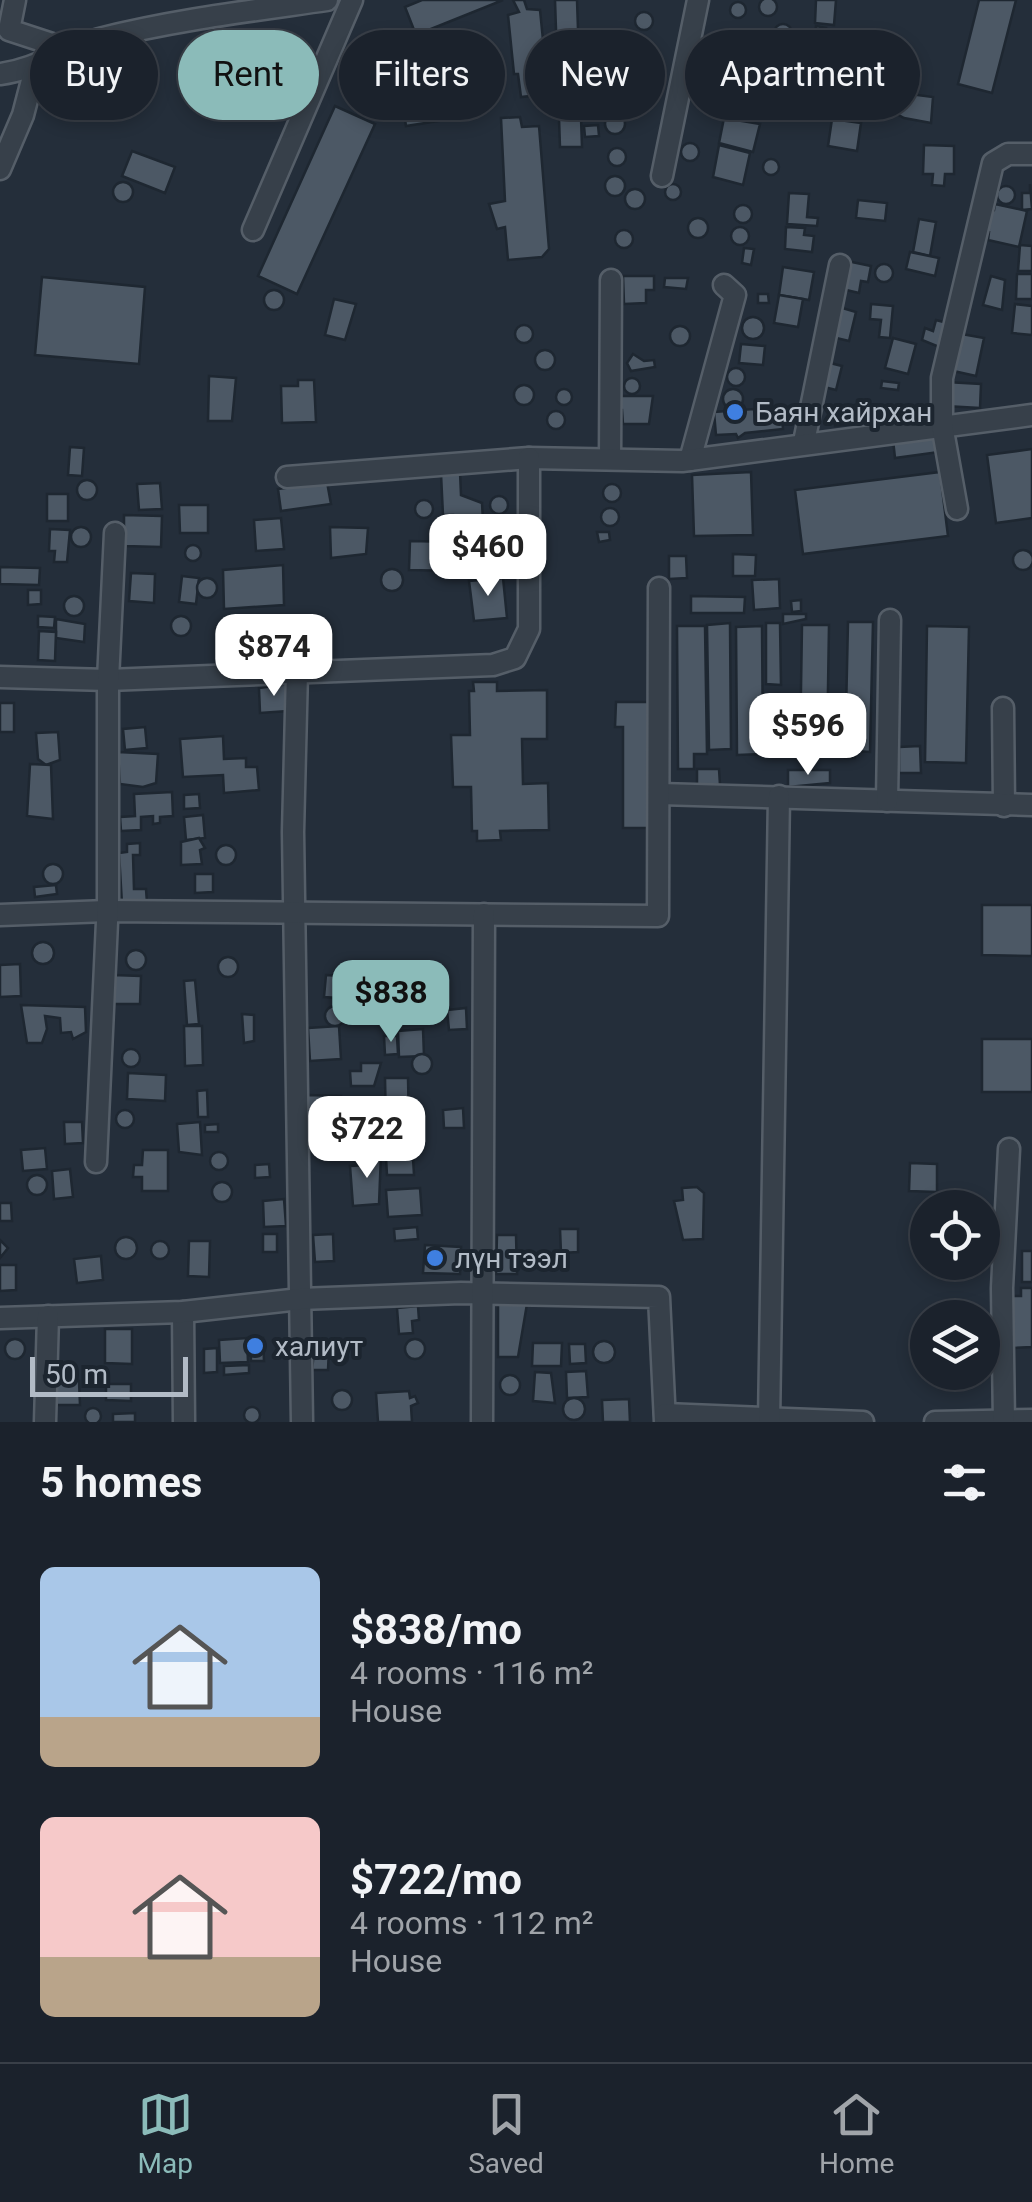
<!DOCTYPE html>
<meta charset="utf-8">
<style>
:root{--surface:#1b222c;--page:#242a34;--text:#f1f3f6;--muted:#a0a4a9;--line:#393f48;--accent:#8bbbb9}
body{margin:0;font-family:Roboto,sans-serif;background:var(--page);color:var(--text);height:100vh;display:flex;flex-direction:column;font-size:38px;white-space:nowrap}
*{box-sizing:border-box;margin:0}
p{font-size:32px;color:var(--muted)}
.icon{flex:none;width:55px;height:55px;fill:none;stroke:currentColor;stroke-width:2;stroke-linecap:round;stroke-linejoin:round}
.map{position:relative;height:1422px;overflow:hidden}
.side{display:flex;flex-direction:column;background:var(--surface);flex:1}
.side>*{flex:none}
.top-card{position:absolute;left:30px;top:30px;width:972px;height:90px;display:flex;gap:20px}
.controls{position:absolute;left:910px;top:1190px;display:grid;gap:20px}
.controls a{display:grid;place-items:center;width:90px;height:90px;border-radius:50%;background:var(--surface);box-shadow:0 5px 15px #0003,0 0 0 2px var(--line);font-size:50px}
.scale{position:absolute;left:30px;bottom:25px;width:158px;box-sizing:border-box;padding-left:10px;border:5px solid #b2bbc6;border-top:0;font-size:28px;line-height:35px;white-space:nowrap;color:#b2bbc6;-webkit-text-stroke:8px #1c252f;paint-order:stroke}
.price{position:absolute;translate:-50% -85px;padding:0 22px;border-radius:20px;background:#fff;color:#222;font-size:32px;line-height:65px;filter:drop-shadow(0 2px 5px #0008)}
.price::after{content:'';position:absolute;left:50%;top:60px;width:30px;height:22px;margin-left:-15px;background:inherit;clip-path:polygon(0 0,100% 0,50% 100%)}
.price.selected{background:var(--accent);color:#111}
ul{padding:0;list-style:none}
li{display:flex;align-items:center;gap:30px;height:250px;padding:0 40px}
li span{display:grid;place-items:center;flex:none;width:280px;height:200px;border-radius:15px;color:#555}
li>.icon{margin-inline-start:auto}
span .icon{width:120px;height:120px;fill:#fffc;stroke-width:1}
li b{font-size:42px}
h2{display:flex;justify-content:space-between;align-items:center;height:120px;padding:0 40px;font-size:42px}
.tag{padding:0 35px;border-radius:45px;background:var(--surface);box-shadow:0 5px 15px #0003,0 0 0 2px var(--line);font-size:35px;line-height:90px}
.tag.selected{background:var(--accent);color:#111}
.tab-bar{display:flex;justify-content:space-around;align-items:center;height:140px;border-top:2px solid var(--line);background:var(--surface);font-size:28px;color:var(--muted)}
.tab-bar a{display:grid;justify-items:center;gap:5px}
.tab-bar .selected{color:var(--accent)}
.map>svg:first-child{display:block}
.building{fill:#4c5865;stroke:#1e2731;stroke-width:2.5}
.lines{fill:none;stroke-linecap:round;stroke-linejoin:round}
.minor-casing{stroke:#555e68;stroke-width:25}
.minor{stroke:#37404a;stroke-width:20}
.shop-dot{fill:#3f7fe0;stroke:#1c252f;stroke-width:4}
.labels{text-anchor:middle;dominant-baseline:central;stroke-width:8;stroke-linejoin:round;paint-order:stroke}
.poi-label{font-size:28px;fill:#b2bbc6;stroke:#1c252f;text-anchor:start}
</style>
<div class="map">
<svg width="1032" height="1422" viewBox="0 0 1032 1422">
<rect width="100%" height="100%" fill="#242e3a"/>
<!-- building -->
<g class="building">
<circle cx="768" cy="7" r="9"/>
<polygon points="422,0 503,0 416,35 405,7"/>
<polygon points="513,0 524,0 527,9 540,10 546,70 539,95 521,97 518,74 514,74 508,15 519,12"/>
<polygon points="555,0 577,0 582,147 560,147"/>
<polygon points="816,0 836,0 834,25 815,23"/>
<polygon points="979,0 1016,0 992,93 958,84"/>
<circle cx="738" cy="10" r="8"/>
<circle cx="644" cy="21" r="9"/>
<circle cx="783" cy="33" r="9"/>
<polygon points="816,26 826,28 824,46 814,45"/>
<polygon points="253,31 270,33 268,55 251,53"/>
<polygon points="460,31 469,71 398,87 389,47"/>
<polygon points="200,36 218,38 215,69 196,67"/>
<circle cx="636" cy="56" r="8"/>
<polygon points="733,49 771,54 769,73 731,69"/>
<polygon points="809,53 823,56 813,106 799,103"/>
<circle cx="261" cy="72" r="10"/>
<circle cx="630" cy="78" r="9"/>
<circle cx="726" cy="83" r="11"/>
<polygon points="471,75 477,115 406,126 400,86"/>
<circle cx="625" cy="97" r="9"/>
<polygon points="879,90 933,97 931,123 904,118 879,104"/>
<circle cx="120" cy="101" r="10"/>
<polygon points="335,106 375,124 297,294 258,276"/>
<circle cx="615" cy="124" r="10"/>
<polygon points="520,117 522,127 539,126 549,249 542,257 508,260 505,227 497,229 489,204 505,201 501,118"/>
<polygon points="724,118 760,124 753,152 719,143"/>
<polygon points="832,119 861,123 857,151 828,146"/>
<polygon points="598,125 599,136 585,137 584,126"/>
<circle cx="690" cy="152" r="9"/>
<polygon points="719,145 750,153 743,185 713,177"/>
<polygon points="924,145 954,146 954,174 945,174 944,186 932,185 933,174 923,174"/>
<circle cx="617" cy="157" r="9"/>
<polygon points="132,151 175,167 165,193 122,176"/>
<circle cx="771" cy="167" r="8"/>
<circle cx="615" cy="186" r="10"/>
<circle cx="123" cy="192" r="10"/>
<circle cx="673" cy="192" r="8"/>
<polygon points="1030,184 1032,209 1022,210 1022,193 1030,193"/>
<circle cx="1006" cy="195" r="9"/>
<circle cx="635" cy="199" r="10"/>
<polygon points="789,193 809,194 807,217 818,218 817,226 787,224"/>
<polygon points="858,200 887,203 885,221 856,218"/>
<polygon points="995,204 1027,211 1019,247 988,240 989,232 982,230 986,208 994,210"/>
<circle cx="743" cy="214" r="9"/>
<circle cx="698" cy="228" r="10"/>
<polygon points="919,219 936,222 930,256 913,252"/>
<polygon points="786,227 805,228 804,235 814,236 812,252 785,249"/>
<circle cx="740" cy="236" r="9"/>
<circle cx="624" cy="239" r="9"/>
<polygon points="1020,245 1032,246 1032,271 1018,271"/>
<polygon points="744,248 754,249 751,265 742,263"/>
<polygon points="910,252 939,258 935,276 906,269"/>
<polygon points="847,261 871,266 868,282 861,281 859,293 842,289"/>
<circle cx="884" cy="273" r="9"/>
<polygon points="783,267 814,272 809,300 779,295"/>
<polygon points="1017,274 1032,274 1032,299 1016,299"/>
<polygon points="623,276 654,276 654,290 646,290 646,303 624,304"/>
<polygon points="991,276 1005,280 1002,310 983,305"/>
<polygon points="42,277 145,287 139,364 35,355"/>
<polygon points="665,278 688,278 686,289 664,287"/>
<circle cx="274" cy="300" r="10"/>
<polygon points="758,294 768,294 769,303 758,303"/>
<polygon points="779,295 803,299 798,327 774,323"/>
<polygon points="334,299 356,304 345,340 325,335"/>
<polygon points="871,304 893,306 890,338 879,337 881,320 870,319"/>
<polygon points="1015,304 1032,306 1032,335 1012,333"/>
<polygon points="839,307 856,312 849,341 832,337"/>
<circle cx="753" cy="328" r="11"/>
<polygon points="936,320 951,324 944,349 922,340 925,328 933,331"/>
<circle cx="524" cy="334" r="9"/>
<circle cx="680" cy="336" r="10"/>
<polygon points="956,333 984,338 976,376 949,370"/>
<polygon points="893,338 916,344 908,374 885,368"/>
<polygon points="741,344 765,346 763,365 739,363"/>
<circle cx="545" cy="360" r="10"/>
<polygon points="633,354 644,361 654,360 655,367 631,371 627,363"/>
<polygon points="826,362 842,366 836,390 820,386"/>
<circle cx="736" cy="377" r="9"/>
<polygon points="209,376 236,378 232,421 208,421"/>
<circle cx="632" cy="386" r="8"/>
<polygon points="298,380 314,380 316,422 282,423 281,386 298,386"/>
<polygon points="882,381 899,383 898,390 881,388"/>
<polygon points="946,382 981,384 980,408 945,406"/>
<circle cx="524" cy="395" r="10"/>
<circle cx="564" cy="397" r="8"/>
<circle cx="733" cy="399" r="10"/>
<polygon points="617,396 653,396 649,424 623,424 622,410 616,410"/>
<polygon points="855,405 856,424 835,426 833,407"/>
<polygon points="754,409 755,420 782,419 783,429 745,433 738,438 736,434 716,435 714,412"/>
<circle cx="556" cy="420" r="9"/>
<polygon points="936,434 939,452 895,458 893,440"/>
<polygon points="70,447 84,448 82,476 68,475"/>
<polygon points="1032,449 1032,518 996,523 987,455"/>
<polygon points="460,472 461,495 482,503 484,540 453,541 453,515 443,515 441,474"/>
<polygon points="751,472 753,535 694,536 692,475"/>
<polygon points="940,472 948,536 803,554 795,490"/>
<circle cx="87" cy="490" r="10"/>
<polygon points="327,482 331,504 281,511 278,489"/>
<polygon points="160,483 162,509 139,510 137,484"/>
<circle cx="612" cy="493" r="9"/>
<rect x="47" y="494" width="21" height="27"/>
<circle cx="499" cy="505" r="9"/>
<circle cx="424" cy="509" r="9"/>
<polygon points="179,505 208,505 208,533 180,533"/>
<circle cx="610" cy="517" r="9"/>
<polygon points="124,515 162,516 161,547 124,546"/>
<polygon points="281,518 284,549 256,551 254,520"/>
<circle cx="502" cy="529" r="9"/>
<polygon points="330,527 368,528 366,554 331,558"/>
<circle cx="81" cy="537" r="10"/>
<polygon points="50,529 70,530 67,562 54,562 55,551 49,551"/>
<polygon points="597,532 609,532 610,540 599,542"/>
<polygon points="410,541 457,542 456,571 409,570"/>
<circle cx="193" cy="553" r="8"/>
<circle cx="1023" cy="560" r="10"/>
<polygon points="733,554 756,555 755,576 733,576"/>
<polygon points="669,556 686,556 687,578 669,579"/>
<polygon points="283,565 284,605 224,609 223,570"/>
<polygon points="0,567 40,568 39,585 0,584"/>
<circle cx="392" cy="580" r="11"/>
<polygon points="131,573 155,574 154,603 129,601"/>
<polygon points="182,576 199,578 196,604 179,602"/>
<polygon points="503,578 507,618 474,621 469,581"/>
<circle cx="207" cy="588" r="10"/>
<polygon points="779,579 780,608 754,610 752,580"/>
<polygon points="28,590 41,590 41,604 28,605"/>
<polygon points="691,596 745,597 744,613 691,613"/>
<circle cx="74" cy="606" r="10"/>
<polygon points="801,600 801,611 792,612 791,601"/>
<polygon points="783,614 806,614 806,619 783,624"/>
<polygon points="38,616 55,617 54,628 38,627"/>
<circle cx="181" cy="626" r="10"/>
<polygon points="56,619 85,624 84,642 56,638"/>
<polygon points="848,622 873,622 870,752 856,751 855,758 845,758"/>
<polygon points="730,623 731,749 709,750 707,625"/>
<polygon points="766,623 780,623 781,685 766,684"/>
<polygon points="802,625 829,625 827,751 800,751"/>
<polygon points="677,626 705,626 707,754 694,754 694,769 678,769"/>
<polygon points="762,626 763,754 737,755 736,627"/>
<polygon points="927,626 969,627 966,763 925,762"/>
<polygon points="39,631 56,632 55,661 38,660"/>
<polygon points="473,682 497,682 497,691 547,690 547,739 522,739 523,784 548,783 549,830 500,831 501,840 477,841 477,831 472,831 471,787 453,787 451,735 470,735 469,691 474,691"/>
<polygon points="289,684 288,711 260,713 259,688"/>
<polygon points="616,702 653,702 653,828 623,828 623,727 615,727"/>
<rect x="0" y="703" width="14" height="29"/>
<polygon points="145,727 147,748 125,750 123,729"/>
<polygon points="58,732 60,760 46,765 38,759 36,733"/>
<polygon points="223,736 224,759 246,758 246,767 257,767 259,790 224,793 223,775 183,777 180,739"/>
<polygon points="920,746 921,773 899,773 899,747"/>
<polygon points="118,752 158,754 156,783 143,787 120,784"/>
<polygon points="30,764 51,765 53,819 27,816"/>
<polygon points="697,769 719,769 720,785 697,785"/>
<polygon points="788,770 830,770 830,783 788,787"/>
<polygon points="172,792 173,816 160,817 160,823 153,824 153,816 141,817 141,830 121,831 120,817 135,816 134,794"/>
<polygon points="199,794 200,808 184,809 184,795"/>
<polygon points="203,815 205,838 186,840 184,817"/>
<polygon points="199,838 205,848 200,850 202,864 181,865 181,842"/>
<polygon points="140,843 140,855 133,855 134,889 146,889 147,903 122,904 119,853 127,852 127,844"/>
<circle cx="226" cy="855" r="10"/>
<circle cx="53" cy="874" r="10"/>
<polygon points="195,874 213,874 213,892 195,893"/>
<polygon points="56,885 57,894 35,897 34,887"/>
<polygon points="982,905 1032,905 1032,956 982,955"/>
<circle cx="43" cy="953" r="11"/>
<circle cx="136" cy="960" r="10"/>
<circle cx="228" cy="967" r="10"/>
<polygon points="20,964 21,996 0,997 0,965"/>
<polygon points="113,975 141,976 140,1004 113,1004"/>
<polygon points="326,975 355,977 353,999 324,997"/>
<polygon points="195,980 199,1024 187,1025 184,981"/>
<circle cx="424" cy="990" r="9"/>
<circle cx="408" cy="1012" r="9"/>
<polygon points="21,1005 85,1007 86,1032 73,1039 71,1032 61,1033 60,1018 45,1016 47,1029 42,1043 27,1043"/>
<circle cx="335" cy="1016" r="10"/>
<polygon points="466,1008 467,1029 449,1030 447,1010"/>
<polygon points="242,1014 254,1015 254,1041 244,1043"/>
<polygon points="184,1026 202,1026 203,1065 185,1066"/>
<polygon points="339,1026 341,1059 310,1061 308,1028"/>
<polygon points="423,1029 424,1056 399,1057 398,1031"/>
<polygon points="384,1036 397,1036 398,1054 385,1055"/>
<rect x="982" y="1039" width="50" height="53"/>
<circle cx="131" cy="1058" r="9"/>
<circle cx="422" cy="1064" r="10"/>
<polygon points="361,1063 381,1063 374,1086 351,1086 350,1071 361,1071"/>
<polygon points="128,1073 166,1075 165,1101 127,1099"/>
<polygon points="385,1078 408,1078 409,1125 386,1125"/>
<polygon points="207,1090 208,1117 198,1117 197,1091"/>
<polygon points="307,1095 341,1096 340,1124 306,1124"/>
<circle cx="362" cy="1114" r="9"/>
<polygon points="463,1108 464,1128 444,1128 443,1110"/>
<circle cx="125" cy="1119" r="9"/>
<polygon points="64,1122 82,1122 83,1143 65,1144"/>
<polygon points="200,1122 202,1155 179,1152 177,1124"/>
<polygon points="218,1124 218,1132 205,1132 205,1125"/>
<polygon points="398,1126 400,1153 387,1154 385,1127"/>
<polygon points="411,1127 412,1143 400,1145 398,1128"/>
<polygon points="45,1148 47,1169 23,1171 21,1150"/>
<polygon points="143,1150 168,1150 168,1191 142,1191 142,1177 133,1177 134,1165 142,1165"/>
<circle cx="219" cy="1161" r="9"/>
<polygon points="381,1154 379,1204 353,1206 350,1166 365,1165 364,1155"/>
<polygon points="386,1158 413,1158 414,1175 387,1175"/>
<polygon points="910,1163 937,1164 937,1192 909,1191"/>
<polygon points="269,1164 270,1177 255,1178 255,1165"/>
<polygon points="70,1169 73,1197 54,1199 52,1171"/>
<circle cx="37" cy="1185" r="10"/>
<circle cx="222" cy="1192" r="10"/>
<polygon points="697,1187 704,1193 703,1239 683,1240 674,1201 683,1200 682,1188"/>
<polygon points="420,1188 422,1215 388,1217 386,1190"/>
<polygon points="284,1199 286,1226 264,1227 263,1201"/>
<polygon points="0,1203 11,1203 12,1221 0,1221"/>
<polygon points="417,1227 418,1239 395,1241 394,1229"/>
<polygon points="560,1229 578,1229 578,1252 561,1253"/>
<rect x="263" y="1234" width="14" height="18"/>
<polygon points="333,1234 334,1261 315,1262 313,1235"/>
<polygon points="497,1235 516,1235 517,1274 496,1274"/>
<circle cx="126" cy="1248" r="11"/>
<polygon points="0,1240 8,1248 0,1258"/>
<circle cx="160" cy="1250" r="9"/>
<polygon points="189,1241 210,1241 209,1277 188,1276"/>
<polygon points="425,1245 461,1247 460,1274 423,1273"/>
<rect x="1022" y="1251" width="10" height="31"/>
<polygon points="101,1256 103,1280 77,1283 74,1259"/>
<polygon points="0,1265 16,1265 16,1290 0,1291"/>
<polygon points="1021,1288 1032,1288 1032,1347 1012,1348 1010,1296 1021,1296"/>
<polygon points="498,1304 527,1304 518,1357 498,1357"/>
<polygon points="418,1306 419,1320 412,1321 413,1333 399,1334 397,1308"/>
<polygon points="105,1329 132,1329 132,1364 105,1363"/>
<polygon points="247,1338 248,1362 220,1363 219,1340"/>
<polygon points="263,1338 264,1361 251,1361 250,1339"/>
<circle cx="415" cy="1349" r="10"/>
<circle cx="15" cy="1349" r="10"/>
<circle cx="604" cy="1352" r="11"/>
<polygon points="315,1342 329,1348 328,1370 312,1370"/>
<polygon points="533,1343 562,1343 561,1366 532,1366"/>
<polygon points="569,1344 585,1344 586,1363 570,1364"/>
<polygon points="217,1348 217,1372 204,1373 204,1349"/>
<circle cx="340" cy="1357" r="8"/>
<polygon points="249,1365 249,1373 224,1375 224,1366"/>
<polygon points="586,1371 588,1397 567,1398 566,1372"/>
<polygon points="535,1372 551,1373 555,1403 533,1401"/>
<circle cx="510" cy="1385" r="10"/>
<polygon points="54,1381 79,1381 80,1405 55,1405"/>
<polygon points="106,1384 131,1384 131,1401 106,1400"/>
<circle cx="342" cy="1400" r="10"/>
<polygon points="409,1391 410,1398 415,1396 418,1403 411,1406 412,1422 378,1422 376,1393"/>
<circle cx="574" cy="1409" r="11"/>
<polygon points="629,1399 630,1422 603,1422 602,1400"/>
<circle cx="252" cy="1415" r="8"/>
<circle cx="93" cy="1416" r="8"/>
<polygon points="135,1413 135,1422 113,1422 113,1414"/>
</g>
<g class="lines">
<!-- minor casing -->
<g class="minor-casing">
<g id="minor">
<polyline points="15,0 9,30 64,48"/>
<path d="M0,74C39,69 61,49 99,39C174,20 250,11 327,0"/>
<polyline points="0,169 23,115 35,69"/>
<polyline points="662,176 698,0"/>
<polyline points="253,230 352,0"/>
<polyline points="804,442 840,265"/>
<polyline points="610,459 611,280"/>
<polyline points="690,460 735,295 724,285"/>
<polyline points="287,477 529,458 682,461 1032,415"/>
<polyline points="957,509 942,425 942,378 993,163 1008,154 1032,154"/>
<polyline points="297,671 293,832 302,1422"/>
<polyline points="0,677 108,680 493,665 515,658 529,629 529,458"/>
<polyline points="1003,708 1004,806"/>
<polyline points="660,794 1032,805"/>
<polyline points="887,801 890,620"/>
<polyline points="0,915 107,911 658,916 659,588"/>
<polyline points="96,1162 108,900 108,680 115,533"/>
<polyline points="183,1312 184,1422"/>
<polyline points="0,1318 183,1312 300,1299 461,1293 659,1297 665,1422"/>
<polyline points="665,1414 863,1422"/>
<polyline points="45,1422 48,1316"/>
<polyline points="482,1422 484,914"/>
<polyline points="769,1422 779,796"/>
<polyline points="935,1422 1032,1420"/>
<polyline points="1004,1422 1002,1288 1009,1149"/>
</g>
</g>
<!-- minor -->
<use href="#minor" class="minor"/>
</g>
<!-- markers -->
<g class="shop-dot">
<circle cx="735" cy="412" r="10"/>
<circle cx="435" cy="1258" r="10"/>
<circle cx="255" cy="1346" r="10"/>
</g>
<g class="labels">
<!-- poi labels -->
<g class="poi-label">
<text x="755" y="412">Баян хайрхан</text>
<text x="455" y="1258">лүн тээл</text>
<text x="275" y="1346">халиут</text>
</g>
</g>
</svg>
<div class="controls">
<a><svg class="icon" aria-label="locate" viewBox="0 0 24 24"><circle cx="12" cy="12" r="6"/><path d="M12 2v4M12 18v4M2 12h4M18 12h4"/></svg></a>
<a><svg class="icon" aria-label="layers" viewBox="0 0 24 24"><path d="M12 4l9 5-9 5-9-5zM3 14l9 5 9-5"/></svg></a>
</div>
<div class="scale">50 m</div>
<b class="price" style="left:488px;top:599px">$460</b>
<b class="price" style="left:274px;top:699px">$874</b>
<b class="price" style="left:808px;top:778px">$596</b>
<b class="price selected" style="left:391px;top:1045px">$838</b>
<b class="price" style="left:367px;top:1181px">$722</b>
<div class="top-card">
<a class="tag">Buy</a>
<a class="tag selected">Rent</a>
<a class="tag">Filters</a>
<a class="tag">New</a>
<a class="tag">Apartment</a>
</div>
</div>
<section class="side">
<h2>5 homes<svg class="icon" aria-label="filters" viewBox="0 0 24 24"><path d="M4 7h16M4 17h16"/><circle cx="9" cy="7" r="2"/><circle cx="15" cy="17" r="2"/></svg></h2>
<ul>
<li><span style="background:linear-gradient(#a9c7e8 75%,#b9a48a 0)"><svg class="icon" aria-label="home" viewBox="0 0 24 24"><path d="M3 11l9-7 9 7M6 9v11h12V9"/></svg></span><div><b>$838/mo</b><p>4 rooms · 116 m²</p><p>House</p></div></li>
<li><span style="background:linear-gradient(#f6c9c9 70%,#b9a48a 0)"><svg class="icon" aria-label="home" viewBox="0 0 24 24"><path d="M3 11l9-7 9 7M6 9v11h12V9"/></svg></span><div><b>$722/mo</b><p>4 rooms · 112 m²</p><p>House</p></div></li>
</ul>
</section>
<nav class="tab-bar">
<a class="selected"><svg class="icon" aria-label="map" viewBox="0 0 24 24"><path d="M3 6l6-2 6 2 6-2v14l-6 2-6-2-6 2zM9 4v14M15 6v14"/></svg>Map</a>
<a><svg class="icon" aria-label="saved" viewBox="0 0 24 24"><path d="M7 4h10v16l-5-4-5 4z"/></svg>Saved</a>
<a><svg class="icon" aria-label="home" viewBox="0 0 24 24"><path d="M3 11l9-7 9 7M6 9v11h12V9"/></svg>Home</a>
</nav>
